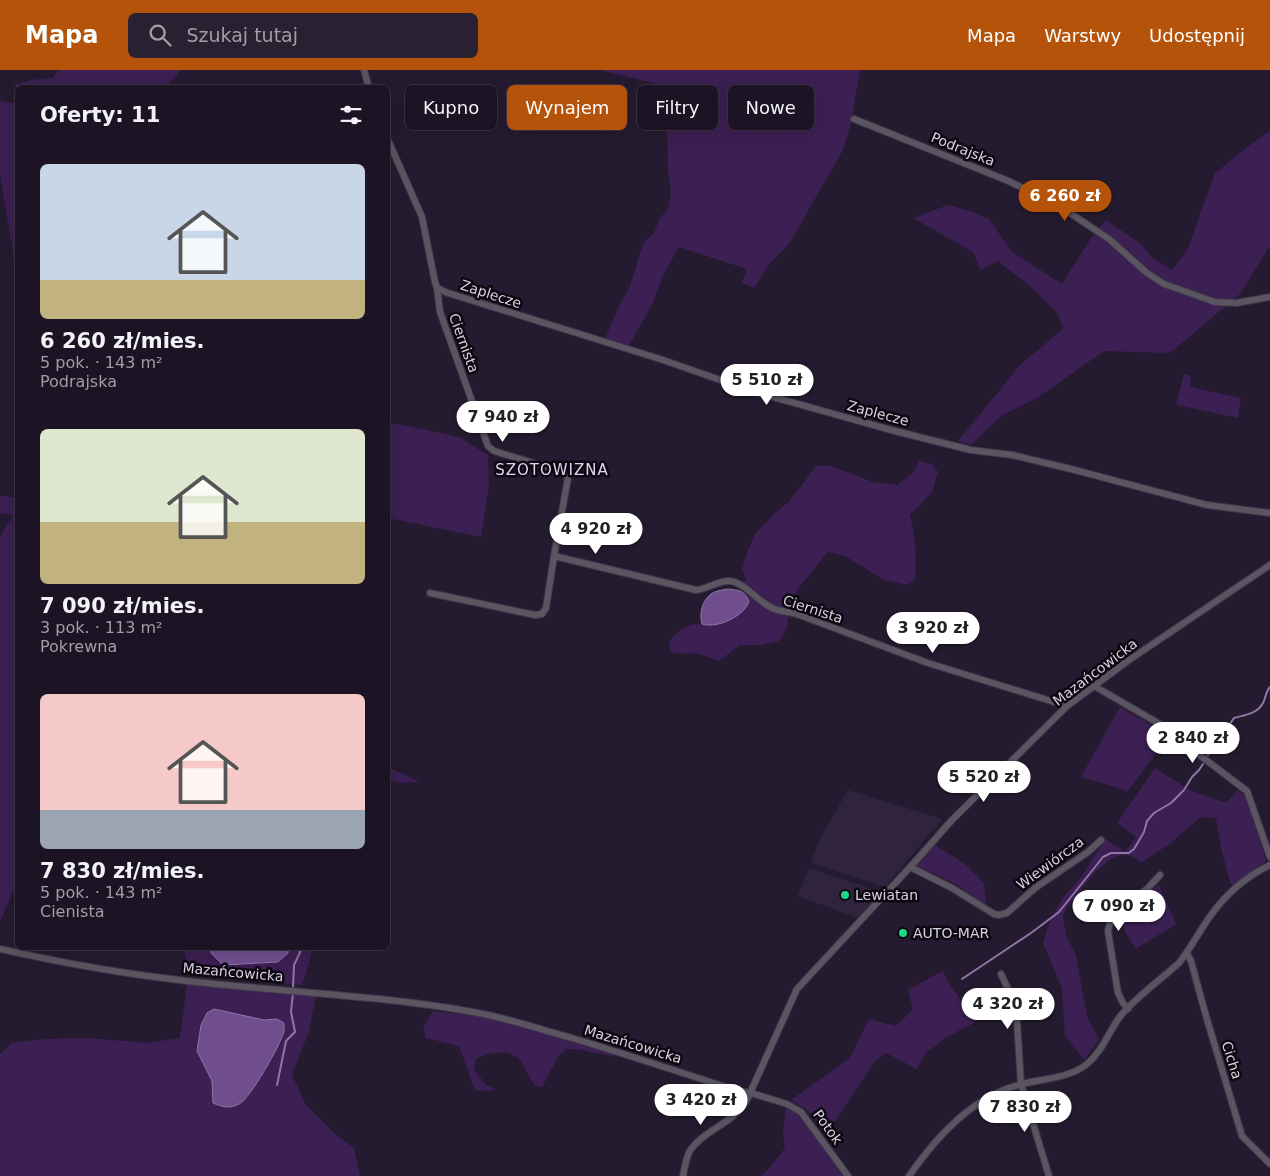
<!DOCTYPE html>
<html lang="pl">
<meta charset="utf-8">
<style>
:root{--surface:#1c1424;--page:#292131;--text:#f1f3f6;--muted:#a09ea6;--line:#3a3341;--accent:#b45309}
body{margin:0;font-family:"DejaVu Sans",sans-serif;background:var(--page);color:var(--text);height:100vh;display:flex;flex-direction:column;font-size:19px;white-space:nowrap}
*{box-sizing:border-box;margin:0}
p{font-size:16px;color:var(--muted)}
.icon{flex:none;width:28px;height:28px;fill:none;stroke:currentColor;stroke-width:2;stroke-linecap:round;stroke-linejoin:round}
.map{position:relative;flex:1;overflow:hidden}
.panel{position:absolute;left:15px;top:15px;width:375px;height:865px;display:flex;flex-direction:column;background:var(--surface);border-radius:8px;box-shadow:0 5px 20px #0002,0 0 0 1px var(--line)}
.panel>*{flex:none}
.guide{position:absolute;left:405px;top:15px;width:475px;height:45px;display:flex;gap:10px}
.price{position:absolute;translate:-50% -42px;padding:0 11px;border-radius:18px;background:#fff;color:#222;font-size:16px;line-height:32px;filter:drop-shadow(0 1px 2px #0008)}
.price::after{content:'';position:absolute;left:50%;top:30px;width:15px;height:11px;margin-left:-8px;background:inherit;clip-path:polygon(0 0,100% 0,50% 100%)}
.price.current{background:var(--accent);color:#fff}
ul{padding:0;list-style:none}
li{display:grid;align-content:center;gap:10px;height:265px;padding:0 25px}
li span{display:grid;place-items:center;height:155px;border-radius:8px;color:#555}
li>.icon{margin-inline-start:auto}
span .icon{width:90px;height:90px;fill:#fffc;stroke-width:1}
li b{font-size:21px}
h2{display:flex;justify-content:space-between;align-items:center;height:60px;padding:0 25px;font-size:21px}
.pill{padding:0 18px;border-radius:8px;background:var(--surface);box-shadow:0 5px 20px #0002,0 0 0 1px var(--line);font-size:18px;line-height:45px}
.pill.current{background:var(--accent);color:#fff}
header{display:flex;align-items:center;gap:30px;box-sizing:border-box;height:70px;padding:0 25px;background:var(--accent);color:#fff}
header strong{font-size:24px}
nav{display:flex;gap:28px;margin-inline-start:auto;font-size:18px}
.search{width:350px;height:45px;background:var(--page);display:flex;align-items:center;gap:12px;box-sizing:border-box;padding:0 18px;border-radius:8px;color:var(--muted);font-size:19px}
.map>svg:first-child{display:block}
.built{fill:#30233d}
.green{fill:#3c1f53;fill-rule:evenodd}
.water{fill:#704e8e;stroke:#8f76a7}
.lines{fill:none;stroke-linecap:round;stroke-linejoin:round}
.stream{stroke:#8f76a7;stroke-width:2}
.street-casing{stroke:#3e3549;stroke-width:8}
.street{stroke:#5a5560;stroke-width:6}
.poi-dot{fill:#1fd887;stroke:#0c0811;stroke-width:2}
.labels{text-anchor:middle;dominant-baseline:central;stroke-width:5;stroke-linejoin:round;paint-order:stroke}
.street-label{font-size:14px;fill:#d8d2e0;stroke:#0c0811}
.poi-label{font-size:14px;fill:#d8d2e0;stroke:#0c0811;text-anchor:start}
.neighbourhood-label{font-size:15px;letter-spacing:1px;fill:#e2d4f1;stroke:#0c0811}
</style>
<header>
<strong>Mapa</strong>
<div class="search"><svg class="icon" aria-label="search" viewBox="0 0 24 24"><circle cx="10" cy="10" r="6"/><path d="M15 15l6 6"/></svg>Szukaj tutaj</div>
<nav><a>Mapa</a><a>Warstwy</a><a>Udostępnij</a></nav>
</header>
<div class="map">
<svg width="1270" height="1106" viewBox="0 0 1270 1106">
<rect width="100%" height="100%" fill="#251b30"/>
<!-- built -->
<g class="built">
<polygon points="848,720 942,749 885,817 811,793 819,770"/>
<polygon points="809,798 881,822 858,848 798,826"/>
</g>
<!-- green -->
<g class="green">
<polygon points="58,0 190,0 180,1 166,17 18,18 17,19 14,15 30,10 53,8"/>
<polygon points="599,0 860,0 851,53 843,80 789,174 770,193 754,218 742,213 747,199 679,177 664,203 653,233 628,277 605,269 619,236 630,216 643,174 654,163 660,148 668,139 671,123 668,101 666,16"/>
<polygon points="0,31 17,34 17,208 0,105"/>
<polygon points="1270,62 1270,176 1240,224 1170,283 1104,281 1037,328 1001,346 971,375 958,371 1020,295 1063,259 1058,244 1030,216 998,191 981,200 973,182 913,148 948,135 974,142 989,149 1012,182 1062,214 1095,162 1106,150 1141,174 1151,187 1172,200 1188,178 1215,103 1263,65"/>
<polygon points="1184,304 1191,306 1190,317 1241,328 1238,348 1176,335"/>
<polygon points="388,352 459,367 488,385 489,416 481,467 388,448"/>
<path d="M919,391L932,394L938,402L932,422L910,445C915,467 917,487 915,509L907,515L884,510L845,486L828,482L797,520L789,538L787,558L779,571L761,575H740L719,591L696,583L682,584L671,582L669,572C679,559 692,550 708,556L746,525L740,520L746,510L742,499L746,485L756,463L776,442L789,432L816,396H831L873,412L897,415L913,403Z"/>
<polygon points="0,425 10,427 18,426 18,810 0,852 0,466 13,446 0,443"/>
<polygon points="1120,637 1169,666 1128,721 1081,707"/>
<polygon points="388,697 420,712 400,713 388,710"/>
<polygon points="1155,698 1192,721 1226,733 1239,719 1246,728 1266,791 1232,816 1230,812 1221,778 1216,748 1201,747 1169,774 1141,793 1132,786 1122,784 1110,790 1096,801 1067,837 1063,846 1066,865 1076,886 1087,946 1099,970 1084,990 1065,966 1062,919 1043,873 1051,848 1062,829 1082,806 1105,769 1125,782 1136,767 1117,753"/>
<polygon points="935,775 965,794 984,813 986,836 956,814 917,796"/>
<polygon points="1159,815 1176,854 1136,879 1117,848 1131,836"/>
<polygon points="183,878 210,878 211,884 252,893 278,892 287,883 288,878 313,878 306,904 301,915 196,904 188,897"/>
<polygon points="943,901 948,912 967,939 1002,918 1006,928 972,954 947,967 925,984 917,999 886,983 875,991 827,1063 806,1039 791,1030 850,988 869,949 895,956 913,940 908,920"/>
<path d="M187,914L316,925L309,961L292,1005L306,1035L334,1063L354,1078L360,1106H0V984L12,973L46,969L90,968L146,973L180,968ZM214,939L264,950L277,949L213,1033V1011L197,981L201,955L207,944Z"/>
<path d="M433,941L474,946L520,956L621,987C602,986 585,979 566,979L558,987L542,1017L535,1016C530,1009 527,1002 523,995C513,976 492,983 476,988L474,999L485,1014L496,1020L487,1021L475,1020L459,976L426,968L423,958Z"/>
<polygon points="786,1036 800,1047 845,1106 760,1106 768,1100 785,1078 783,1065"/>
</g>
<!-- water -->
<g class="water">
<path d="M727,519C738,520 744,520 749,531C745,546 717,559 702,554C699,544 702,531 711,524C715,521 722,520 727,519Z"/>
<polygon points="210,878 288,878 288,883 278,892 223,895 211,883"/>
<path d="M214,939L264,950L277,949L284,953C284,953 284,960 284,961C281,974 250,1029 239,1034C230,1039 222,1037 213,1033L212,1011L197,981L201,955L207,943Z"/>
</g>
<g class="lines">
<!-- stream -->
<g class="stream">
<path d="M1208,685L1234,648C1245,645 1257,644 1263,633C1266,627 1266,621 1270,617"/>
<polyline points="962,909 1031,863 1059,842 1103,787 1111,783 1129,783 1134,779 1144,762 1147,751 1154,743 1171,733 1184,720 1192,707 1199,700 1203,694"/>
<polyline points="293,918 294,895 302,878"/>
<polyline points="277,1015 286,971 295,962 291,942 293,923"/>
</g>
<!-- street casing -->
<g class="street-casing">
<g id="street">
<polyline points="364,0 369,18"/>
<polyline points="854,49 1006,110 1038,125 1067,141 1109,169 1147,203 1164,214 1215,232 1236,233 1270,227"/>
<polyline points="388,70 422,147 435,212 437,218 448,223 660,289 755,322 891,360 971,380 1012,385 1071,399 1207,435 1270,443"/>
<polyline points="437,218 440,242 488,376 494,381 563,402 568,408 554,486"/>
<path d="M430,523L535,545L542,544L546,538L554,486L696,520C708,519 719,510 730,511C744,512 758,532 772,538C778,541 787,542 794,543L928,593L1067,636"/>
<polyline points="1094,616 1165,657 1181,671 1247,721 1270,787"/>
<polyline points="910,797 952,818 994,844 999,845 1007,843 1035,818 1088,782 1101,770"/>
<path d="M0,879C62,893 124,904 187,911C282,922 378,925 473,942C507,948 539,959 572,968C628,985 683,1003 738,1021L751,1023L787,1034L801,1042L848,1106"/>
<polyline points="1187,883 1191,891 1206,946 1242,1066 1270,1094"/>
<polyline points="1001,904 1016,936 1021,1014 1049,1106"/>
<polyline points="1128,939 1123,933 1118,923 1108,861 1111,850 1118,840 1147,819 1160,805"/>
<path d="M683,1106C685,1097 686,1086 691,1079C705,1060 731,1054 746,1032L797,919L913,794L952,750L1067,636L1129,590L1270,495"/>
<path d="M909,1106C937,1066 973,1026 1022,1014C1042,1009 1070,1008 1087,994C1103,981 1109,960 1122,944C1139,925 1160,910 1179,893C1191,878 1200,860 1211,845C1227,823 1247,806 1270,795"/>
</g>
</g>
<!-- street -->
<use href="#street" class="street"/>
</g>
<!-- markers -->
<g class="poi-dot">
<circle cx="845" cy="825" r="5"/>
<circle cx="903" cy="863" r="5"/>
</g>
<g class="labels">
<!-- street labels -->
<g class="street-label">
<text transform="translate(963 79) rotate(22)">Podrajska</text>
<text transform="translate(491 224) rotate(18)">Zaplecze</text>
<text transform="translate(464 273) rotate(70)">Ciernista</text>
<text transform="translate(878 343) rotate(15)">Zaplecze</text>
<text transform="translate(813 539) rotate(18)">Ciernista</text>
<text transform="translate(1095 602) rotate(-37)">Mazańcowicka</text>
<text transform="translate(1050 793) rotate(-36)">Wiewiórcza</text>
<text transform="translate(233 902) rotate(5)">Mazańcowicka</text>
<text transform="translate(633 974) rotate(17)">Mazańcowicka</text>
<text transform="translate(1232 990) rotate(73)">Cicha</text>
<text transform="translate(828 1057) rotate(54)">Potok</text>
</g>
<!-- poi labels -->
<g class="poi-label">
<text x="855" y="825">Lewiatan</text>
<text x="913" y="863">AUTO-MAR</text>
</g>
<!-- neighbourhood labels -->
<g class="neighbourhood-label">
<text x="552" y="400">SZOTOWIZNA</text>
</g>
</g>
</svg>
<b class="price current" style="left:1065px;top:152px">6 260 zł</b>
<b class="price" style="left:767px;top:336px">5 510 zł</b>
<b class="price" style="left:503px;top:373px">7 940 zł</b>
<b class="price" style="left:596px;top:485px">4 920 zł</b>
<b class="price" style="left:933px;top:584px">3 920 zł</b>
<b class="price" style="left:1193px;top:694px">2 840 zł</b>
<b class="price" style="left:984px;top:733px">5 520 zł</b>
<b class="price" style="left:1119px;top:862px">7 090 zł</b>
<b class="price" style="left:1008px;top:960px">4 320 zł</b>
<b class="price" style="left:701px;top:1056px">3 420 zł</b>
<b class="price" style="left:1025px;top:1063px">7 830 zł</b>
<div class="guide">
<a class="pill">Kupno</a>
<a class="pill current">Wynajem</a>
<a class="pill">Filtry</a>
<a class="pill">Nowe</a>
</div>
<section class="panel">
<h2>Oferty: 11<svg class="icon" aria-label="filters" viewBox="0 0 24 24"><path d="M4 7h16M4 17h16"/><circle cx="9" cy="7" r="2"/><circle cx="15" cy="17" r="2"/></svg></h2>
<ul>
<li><span style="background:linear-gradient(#c9d6e8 75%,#c2b280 0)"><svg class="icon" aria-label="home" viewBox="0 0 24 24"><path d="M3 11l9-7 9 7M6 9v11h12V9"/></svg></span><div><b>6 260 zł/mies.</b><p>5 pok. · 143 m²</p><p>Podrajska</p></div></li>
<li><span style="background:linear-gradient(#dfe7d0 60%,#c2b280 0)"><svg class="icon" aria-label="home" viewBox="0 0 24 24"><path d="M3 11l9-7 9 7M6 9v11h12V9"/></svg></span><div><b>7 090 zł/mies.</b><p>3 pok. · 113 m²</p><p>Pokrewna</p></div></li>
<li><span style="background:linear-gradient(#f6c9c9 75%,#9aa5b1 0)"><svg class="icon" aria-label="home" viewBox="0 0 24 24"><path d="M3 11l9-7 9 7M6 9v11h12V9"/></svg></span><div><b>7 830 zł/mies.</b><p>5 pok. · 143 m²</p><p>Cienista</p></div></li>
</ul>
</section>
</div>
